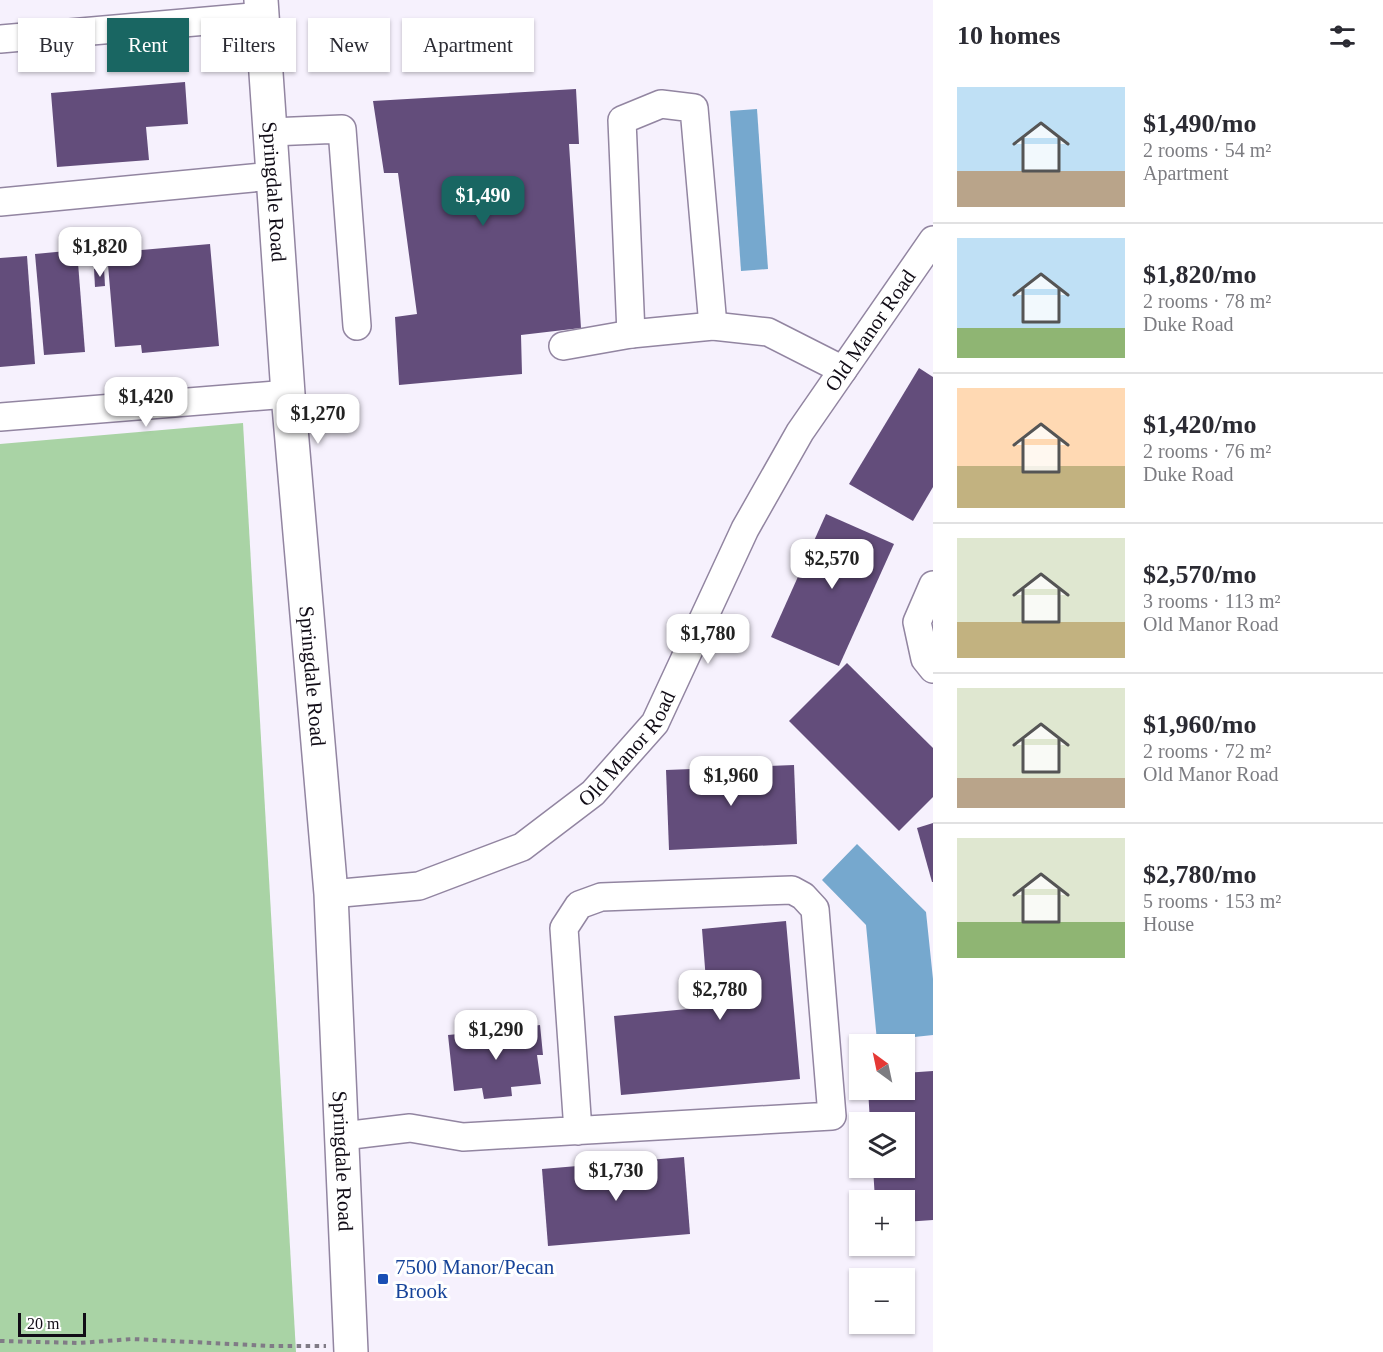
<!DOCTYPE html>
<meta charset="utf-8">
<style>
:root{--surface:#fff;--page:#f2f2f3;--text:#2b2b33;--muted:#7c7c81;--line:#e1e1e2;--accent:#196662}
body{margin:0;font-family:Georgia,serif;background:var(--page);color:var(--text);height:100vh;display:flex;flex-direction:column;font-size:22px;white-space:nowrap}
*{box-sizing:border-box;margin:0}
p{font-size:20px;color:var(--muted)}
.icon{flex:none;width:33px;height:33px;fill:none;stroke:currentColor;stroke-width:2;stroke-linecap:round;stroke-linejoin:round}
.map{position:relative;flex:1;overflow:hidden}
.side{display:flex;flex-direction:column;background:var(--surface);width:450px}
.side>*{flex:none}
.guide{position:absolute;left:18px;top:18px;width:570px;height:54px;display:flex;gap:12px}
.needle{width:39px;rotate:327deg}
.buttons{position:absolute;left:849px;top:1034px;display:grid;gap:12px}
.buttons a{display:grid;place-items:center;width:66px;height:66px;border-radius:0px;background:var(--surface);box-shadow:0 2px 4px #0004;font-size:30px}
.scale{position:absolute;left:18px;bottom:15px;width:68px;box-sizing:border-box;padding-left:6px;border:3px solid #110c16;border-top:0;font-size:16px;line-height:21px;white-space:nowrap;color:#110c16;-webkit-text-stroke:4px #fff;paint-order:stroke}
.price{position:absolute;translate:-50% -51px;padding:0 14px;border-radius:12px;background:#fff;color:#222;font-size:20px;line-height:39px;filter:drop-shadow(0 2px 3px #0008)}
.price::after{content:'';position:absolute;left:50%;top:36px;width:18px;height:14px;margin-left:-9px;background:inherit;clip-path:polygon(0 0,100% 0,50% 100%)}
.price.selected{background:var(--accent);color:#fff}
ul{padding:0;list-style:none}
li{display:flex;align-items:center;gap:18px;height:150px;padding:0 24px}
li+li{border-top:2px solid var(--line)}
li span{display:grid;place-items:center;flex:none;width:168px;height:120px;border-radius:0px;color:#555}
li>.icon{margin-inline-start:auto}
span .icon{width:72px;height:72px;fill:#fffc;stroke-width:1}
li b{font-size:26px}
h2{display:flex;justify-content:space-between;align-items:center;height:72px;padding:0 24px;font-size:26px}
.pill{padding:0 21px;border-radius:0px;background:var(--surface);box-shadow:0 2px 4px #0004;font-size:21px;line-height:54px}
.pill.selected{background:var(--accent);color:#fff}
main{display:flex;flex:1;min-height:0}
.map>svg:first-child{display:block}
.green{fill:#a9d3a5}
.water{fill:#76a8ce}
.building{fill:#634d7b}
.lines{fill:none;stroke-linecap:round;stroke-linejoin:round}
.minor-casing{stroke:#9285a1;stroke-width:30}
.major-casing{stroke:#9285a1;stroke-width:36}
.path{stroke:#807b86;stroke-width:4;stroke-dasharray:4.5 4.5;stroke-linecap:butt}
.minor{stroke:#fff;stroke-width:27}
.major{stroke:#fff;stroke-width:33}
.transit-dot{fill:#1a4fb4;stroke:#fff;stroke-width:2}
.labels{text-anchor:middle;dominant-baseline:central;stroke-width:6;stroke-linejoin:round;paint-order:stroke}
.street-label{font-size:21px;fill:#110c16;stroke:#fff}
.transit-label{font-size:21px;fill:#164399;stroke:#fff;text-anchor:start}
</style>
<main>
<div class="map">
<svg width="933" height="1352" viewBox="0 0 933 1352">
<rect width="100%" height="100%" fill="#f6f1fd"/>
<!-- green -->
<polygon class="green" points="243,423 296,1352 0,1352 0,444"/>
<!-- water -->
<g class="water">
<polygon points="757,109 768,269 741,271 730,111"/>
<polygon points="857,844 926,912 933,979 933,1035 877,1041 866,925 822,880"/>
</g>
<!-- building -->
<g class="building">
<polygon points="185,82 188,124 146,127 149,160 57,167 51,93"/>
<polygon points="576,89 579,144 569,144 581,328 521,335 522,374 399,385 395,317 417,314 398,173 384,173 373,101"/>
<polygon points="210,244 219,346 142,353 141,345 115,347 107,253"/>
<polygon points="77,250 85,352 44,355 35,254"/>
<polygon points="27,256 35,364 0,367 0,258"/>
<polygon points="104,268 105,286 95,287 94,269"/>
<polygon points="919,368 933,377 933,487 913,521 849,484"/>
<polygon points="826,514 894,544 839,666 771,637"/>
<polygon points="847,663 933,748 933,797 899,831 789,721"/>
<polygon points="794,765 797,844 669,850 666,770"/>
<polygon points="933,823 933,882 932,882 917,828"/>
<polygon points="786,921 800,1079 621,1095 614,1016 708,1007 702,929"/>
<polygon points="540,1025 543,1055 537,1055 541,1084 511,1087 512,1096 484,1099 482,1088 454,1091 448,1035 490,1031 492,1046 503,1045 501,1030"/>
<polygon points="933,1071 933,1220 904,1222 904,1200 875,1200 873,1167 904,1167 904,1122 870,1122 868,1089 904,1089 904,1073"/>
<polygon points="684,1157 690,1234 548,1246 542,1169"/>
</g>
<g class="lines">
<!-- minor casing -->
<g class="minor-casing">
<g id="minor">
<polyline points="0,39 263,16"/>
<polyline points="271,132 342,129 357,326"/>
<polyline points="0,202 273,176"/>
<polyline points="631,334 622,120 661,104 694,108 713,326"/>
<polyline points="563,346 631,334 713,326 768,332 843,370"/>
<polyline points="0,417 288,394"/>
<polyline points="933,585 917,622 925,659 933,669"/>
<path id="s1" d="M331,894L419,886L522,847L593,793L655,723L745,529L800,432L933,240"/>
<polyline points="343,1136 410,1128 463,1137 832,1116 815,909 803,896 792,890 601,897 579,905 564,928 578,1131"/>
</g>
</g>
<!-- major casing -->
<g class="major-casing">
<g id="major">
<path id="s2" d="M261,0L288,394L331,894L351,1352"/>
</g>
</g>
<!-- path -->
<polyline class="path" points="0,1341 79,1343 132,1339 271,1346 326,1346"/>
<!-- minor -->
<use href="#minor" class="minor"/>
<!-- major -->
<use href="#major" class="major"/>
</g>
<!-- markers -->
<rect class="transit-dot" x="377" y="1273" width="12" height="12" rx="3"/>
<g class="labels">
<!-- street labels -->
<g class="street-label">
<text stroke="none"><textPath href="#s2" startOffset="192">Springdale Road</textPath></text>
<text stroke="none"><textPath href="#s1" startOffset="830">Old Manor Road</textPath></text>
<text stroke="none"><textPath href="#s2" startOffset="678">Springdale Road</textPath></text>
<text stroke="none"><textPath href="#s1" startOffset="344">Old Manor Road</textPath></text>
<text stroke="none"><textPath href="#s2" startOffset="1164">Springdale Road</textPath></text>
</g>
<!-- transit labels -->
<g class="transit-label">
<text x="395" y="1267">7500 Manor/Pecan<tspan x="395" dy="24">Brook</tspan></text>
</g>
</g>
</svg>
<div class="buttons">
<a><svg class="needle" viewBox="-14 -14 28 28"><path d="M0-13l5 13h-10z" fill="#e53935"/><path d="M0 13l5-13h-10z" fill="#7c7c81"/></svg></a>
<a><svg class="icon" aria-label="layers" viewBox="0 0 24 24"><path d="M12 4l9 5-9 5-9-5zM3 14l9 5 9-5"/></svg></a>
<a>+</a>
<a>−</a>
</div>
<div class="scale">20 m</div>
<b class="price selected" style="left:483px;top:227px">$1,490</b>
<b class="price" style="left:100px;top:278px">$1,820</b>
<b class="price" style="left:146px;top:428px">$1,420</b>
<b class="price" style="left:318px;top:445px">$1,270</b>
<b class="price" style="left:832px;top:590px">$2,570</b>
<b class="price" style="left:708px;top:665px">$1,780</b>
<b class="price" style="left:731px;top:807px">$1,960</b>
<b class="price" style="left:720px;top:1021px">$2,780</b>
<b class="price" style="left:496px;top:1061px">$1,290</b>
<b class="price" style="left:616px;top:1202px">$1,730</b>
<div class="guide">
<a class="pill">Buy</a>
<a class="pill selected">Rent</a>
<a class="pill">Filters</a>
<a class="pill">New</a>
<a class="pill">Apartment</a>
</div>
</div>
<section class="side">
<h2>10 homes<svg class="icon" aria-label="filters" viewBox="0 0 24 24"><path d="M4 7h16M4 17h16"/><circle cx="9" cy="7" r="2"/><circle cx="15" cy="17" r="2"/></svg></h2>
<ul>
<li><span style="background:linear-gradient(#bfe0f5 70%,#b9a48a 0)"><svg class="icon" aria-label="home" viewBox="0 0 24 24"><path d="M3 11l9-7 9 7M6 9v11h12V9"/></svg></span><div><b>$1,490/mo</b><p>2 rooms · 54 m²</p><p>Apartment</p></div></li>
<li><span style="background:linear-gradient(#bfe0f5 75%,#8fb573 0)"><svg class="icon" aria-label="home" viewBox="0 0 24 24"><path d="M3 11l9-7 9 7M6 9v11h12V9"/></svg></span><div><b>$1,820/mo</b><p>2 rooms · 78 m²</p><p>Duke Road</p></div></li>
<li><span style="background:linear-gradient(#ffd9b3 65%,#c2b280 0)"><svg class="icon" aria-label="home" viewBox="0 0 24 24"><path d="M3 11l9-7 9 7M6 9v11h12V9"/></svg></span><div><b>$1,420/mo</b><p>2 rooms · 76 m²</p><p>Duke Road</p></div></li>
<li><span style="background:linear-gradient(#dfe7d0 70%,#c2b280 0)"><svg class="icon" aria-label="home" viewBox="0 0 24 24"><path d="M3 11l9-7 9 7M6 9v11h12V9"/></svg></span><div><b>$2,570/mo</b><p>3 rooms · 113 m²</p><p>Old Manor Road</p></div></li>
<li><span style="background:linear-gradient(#dfe7d0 75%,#b9a48a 0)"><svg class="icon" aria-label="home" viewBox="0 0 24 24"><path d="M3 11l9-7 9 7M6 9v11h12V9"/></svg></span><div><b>$1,960/mo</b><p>2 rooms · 72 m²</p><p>Old Manor Road</p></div></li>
<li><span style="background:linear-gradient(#dfe7d0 70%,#8fb573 0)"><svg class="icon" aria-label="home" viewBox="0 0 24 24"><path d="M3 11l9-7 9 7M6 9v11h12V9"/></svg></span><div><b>$2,780/mo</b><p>5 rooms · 153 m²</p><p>House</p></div></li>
</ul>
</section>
</main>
